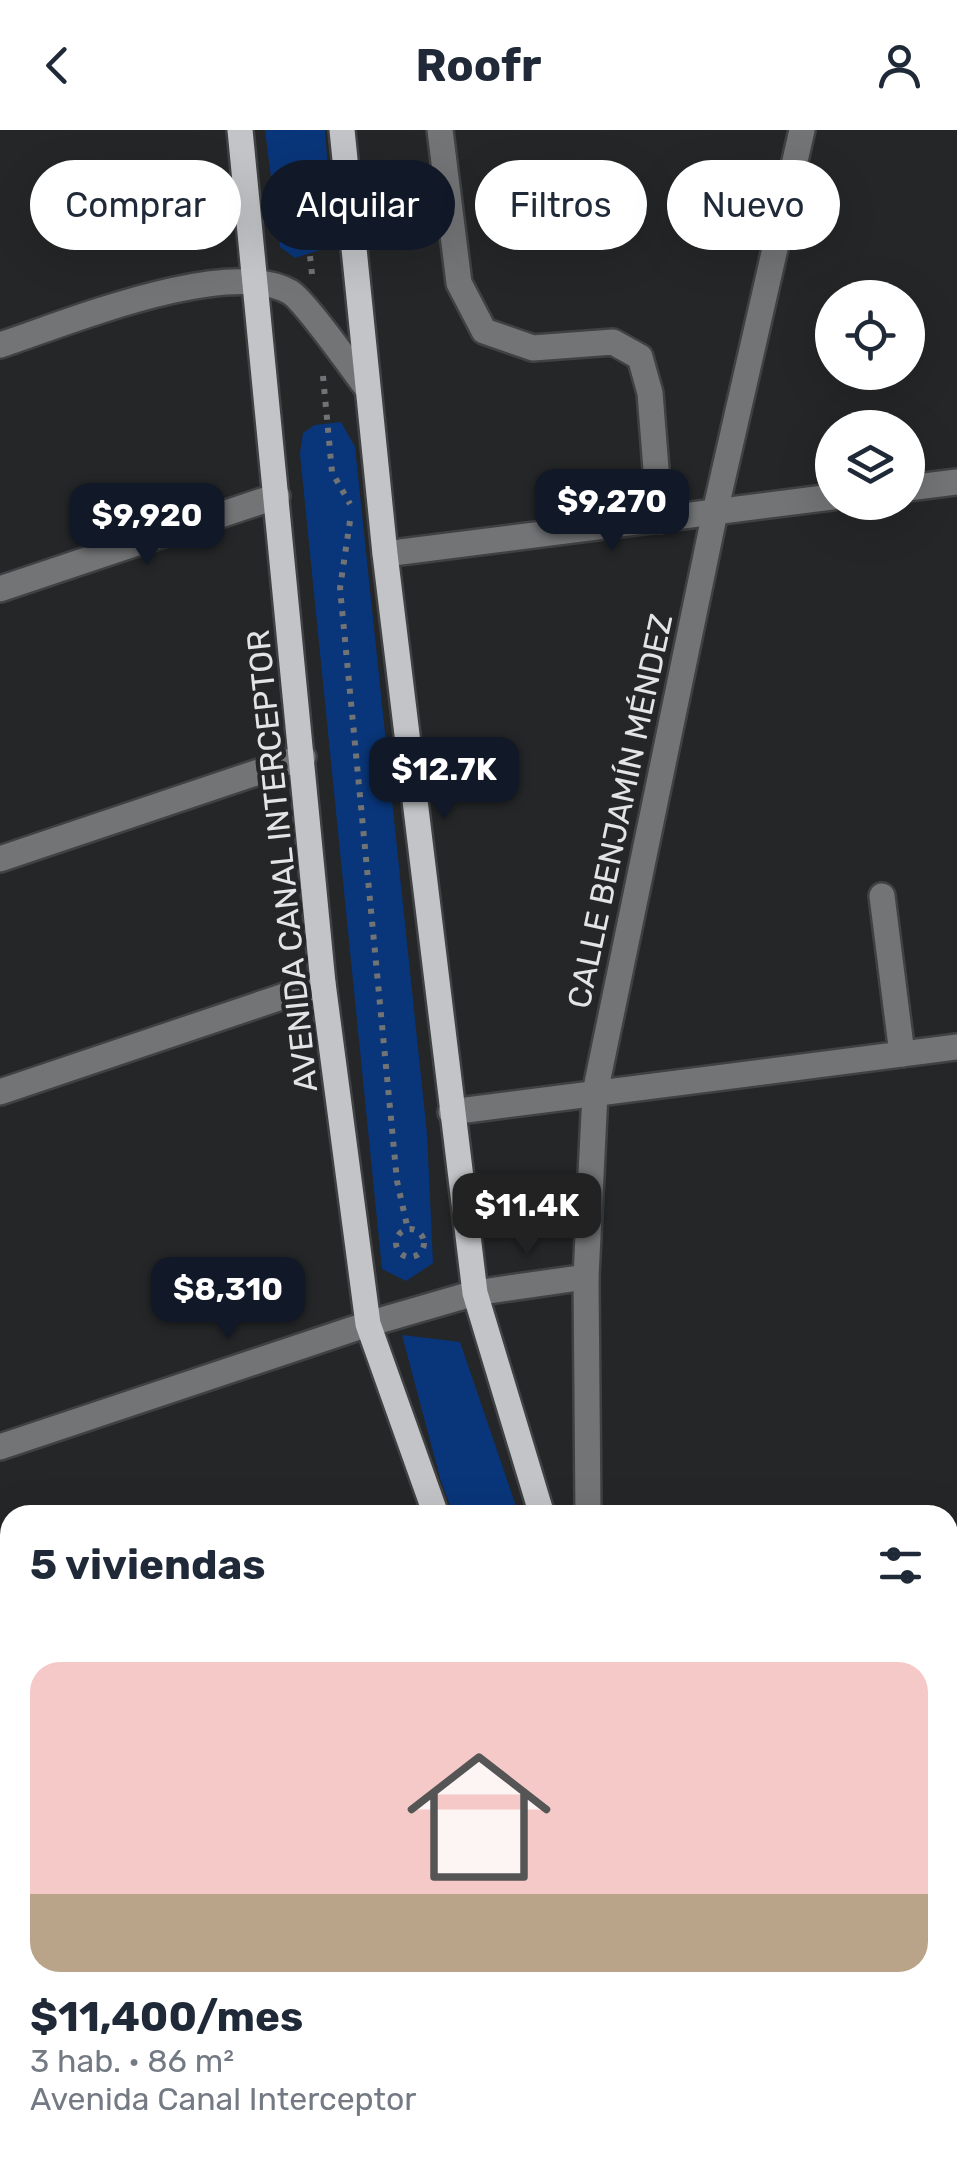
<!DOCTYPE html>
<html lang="es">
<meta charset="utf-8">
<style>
:root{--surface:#fff;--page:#f2f2f3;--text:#1f2937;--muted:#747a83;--line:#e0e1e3;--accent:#111827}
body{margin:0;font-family:Rubik,sans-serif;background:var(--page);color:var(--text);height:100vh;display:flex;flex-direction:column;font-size:38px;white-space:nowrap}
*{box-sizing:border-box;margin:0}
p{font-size:32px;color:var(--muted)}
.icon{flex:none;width:55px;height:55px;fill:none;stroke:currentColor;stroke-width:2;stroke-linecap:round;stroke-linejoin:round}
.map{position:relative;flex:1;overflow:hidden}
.sheet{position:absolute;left:0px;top:1375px;width:958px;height:670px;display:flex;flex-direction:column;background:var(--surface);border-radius:30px 30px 0 0;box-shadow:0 10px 40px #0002}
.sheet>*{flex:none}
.guide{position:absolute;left:30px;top:30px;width:898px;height:90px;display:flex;gap:20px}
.controls{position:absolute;left:815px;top:150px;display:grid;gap:20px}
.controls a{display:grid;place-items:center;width:110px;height:110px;border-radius:50%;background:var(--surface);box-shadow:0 10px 40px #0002;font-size:50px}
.price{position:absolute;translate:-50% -85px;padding:0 22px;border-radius:20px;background:var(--accent);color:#fff;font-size:32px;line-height:65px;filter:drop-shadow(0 2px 5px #0008)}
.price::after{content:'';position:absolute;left:50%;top:60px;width:30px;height:22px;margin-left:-15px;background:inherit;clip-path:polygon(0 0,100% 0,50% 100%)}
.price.active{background:#222;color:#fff}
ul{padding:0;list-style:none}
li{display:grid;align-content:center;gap:20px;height:530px;padding:0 30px}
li+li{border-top:2px solid var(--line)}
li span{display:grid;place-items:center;height:310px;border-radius:30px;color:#555}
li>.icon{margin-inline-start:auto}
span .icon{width:180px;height:180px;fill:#fffc;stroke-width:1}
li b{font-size:42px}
h2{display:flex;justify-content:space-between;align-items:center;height:120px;padding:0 30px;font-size:42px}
.tag{padding:0 35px;border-radius:45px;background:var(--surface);box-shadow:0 10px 40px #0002;font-size:35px;line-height:90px}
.tag.active{background:var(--accent);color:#fff}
header{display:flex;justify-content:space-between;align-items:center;height:130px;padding:0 30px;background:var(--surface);font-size:45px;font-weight:700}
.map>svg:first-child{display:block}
.green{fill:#09367a}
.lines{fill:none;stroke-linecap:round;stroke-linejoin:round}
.minor-casing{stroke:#3f4143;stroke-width:30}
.major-casing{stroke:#3f4143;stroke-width:30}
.path{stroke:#717375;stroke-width:6;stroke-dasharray:5 8;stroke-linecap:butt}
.minor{stroke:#737476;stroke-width:25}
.major{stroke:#c2c4c7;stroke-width:25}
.labels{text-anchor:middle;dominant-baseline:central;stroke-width:9;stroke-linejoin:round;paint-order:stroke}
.street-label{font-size:32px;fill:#e3e4e6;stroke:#242628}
</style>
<header><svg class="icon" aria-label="back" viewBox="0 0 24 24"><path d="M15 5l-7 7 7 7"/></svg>Roofr<svg class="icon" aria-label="person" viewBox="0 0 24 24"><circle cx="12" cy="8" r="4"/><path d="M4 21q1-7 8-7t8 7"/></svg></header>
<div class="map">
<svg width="957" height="2045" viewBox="0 0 957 2045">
<rect width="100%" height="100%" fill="#242628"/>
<!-- green -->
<g class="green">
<polygon points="265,0 325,0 332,95 326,118 295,128 280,117"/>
<polygon points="341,292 355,317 427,1004 433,1133 406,1151 382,1139 300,324 303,303 315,295"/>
<polygon points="402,1205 460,1212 519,1385 453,1385 440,1348"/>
<polygon points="957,1488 957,1783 948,1774 948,1490"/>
<polygon points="10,1527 10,1656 0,1622 0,1530"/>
<polygon points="948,2006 957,2015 957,2045 739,2045 738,2035 948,2035"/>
<polygon points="589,2035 681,2035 682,2045 590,2045"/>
</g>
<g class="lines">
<!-- minor casing -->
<g class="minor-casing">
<g id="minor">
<polyline points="440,0 459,153 484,201 533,218 613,212 640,227 650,263 660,390"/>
<path d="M0,215C67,193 227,126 290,162C304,170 354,241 367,258"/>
<polyline points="908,358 957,352"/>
<polyline points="385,424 832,367"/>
<polyline points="0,459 277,366"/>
<polyline points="0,729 303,627"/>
<polyline points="882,766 902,924"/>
<polyline points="0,962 323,853"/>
<polyline points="451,982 957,917"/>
<polyline points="0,1317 368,1194 475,1163 586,1147"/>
<polyline points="588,1385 586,1147 595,963 715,382 802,0"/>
<polyline points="948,1460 957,1459"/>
<polyline points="0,1718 10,1714"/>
<polyline points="0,1956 10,1952"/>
<polyline points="580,2035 581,2045"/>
<polyline points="701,2035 703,2045"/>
<polyline points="465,2045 496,2035"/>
</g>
</g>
<!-- major casing -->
<g class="major-casing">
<g id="major">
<polyline points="240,0 323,853 368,1194 436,1385"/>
<polyline points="342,0 385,424 475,1163 542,1385"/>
<polyline points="948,1816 957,1824"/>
<polyline points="948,1938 957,1946"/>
</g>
</g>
<!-- path -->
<g class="path">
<polyline points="312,144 309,117 319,68"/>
<polyline points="323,246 332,342 350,374"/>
<polyline points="350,391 340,458 397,1051 408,1100"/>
<circle cx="410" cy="1113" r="14"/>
</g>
<!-- minor -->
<use href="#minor" class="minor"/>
<!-- major -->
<use href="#major" class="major"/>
</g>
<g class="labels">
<!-- street labels -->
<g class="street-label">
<text transform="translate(620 681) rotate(-78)">CALLE BENJAMÍN MÉNDEZ</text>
<text transform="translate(282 731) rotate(-96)">AVENIDA CANAL INTERCEPTOR</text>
</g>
</g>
</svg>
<div class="controls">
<a><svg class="icon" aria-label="locate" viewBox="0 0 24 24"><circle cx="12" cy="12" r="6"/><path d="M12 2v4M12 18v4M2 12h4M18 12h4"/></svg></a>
<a><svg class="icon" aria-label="layers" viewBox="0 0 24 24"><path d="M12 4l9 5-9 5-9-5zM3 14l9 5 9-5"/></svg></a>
</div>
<b class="price" style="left:612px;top:424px">$9,270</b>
<b class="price" style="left:147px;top:438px">$9,920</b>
<b class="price" style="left:444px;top:692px">$12.7K</b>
<b class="price active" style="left:527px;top:1128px">$11.4K</b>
<b class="price" style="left:228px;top:1212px">$8,310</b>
<div class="guide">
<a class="tag">Comprar</a>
<a class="tag active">Alquilar</a>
<a class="tag">Filtros</a>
<a class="tag">Nuevo</a>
</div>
<section class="sheet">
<h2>5 viviendas<svg class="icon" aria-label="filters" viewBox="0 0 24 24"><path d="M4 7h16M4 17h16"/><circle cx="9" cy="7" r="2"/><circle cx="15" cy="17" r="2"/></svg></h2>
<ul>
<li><span style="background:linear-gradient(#f6c9c9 75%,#b9a48a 0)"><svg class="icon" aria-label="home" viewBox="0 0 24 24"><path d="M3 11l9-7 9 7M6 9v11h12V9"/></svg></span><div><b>$11,400/mes</b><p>3 hab. · 86 m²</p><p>Avenida Canal Interceptor</p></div></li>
</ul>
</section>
</div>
